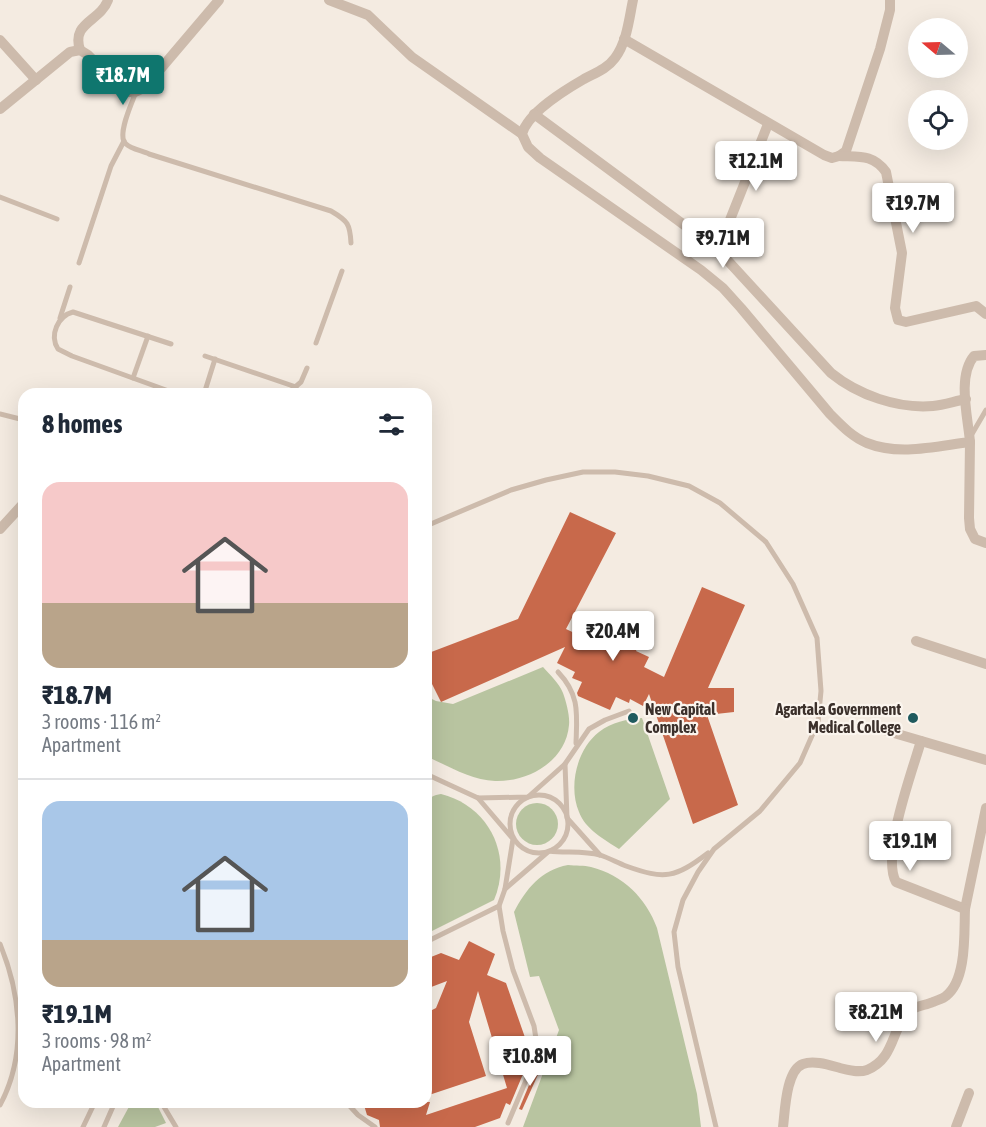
<!DOCTYPE html>
<meta charset="utf-8">
<style>
:root{--surface:#fff;--page:#f6f6f7;--text:#1f2937;--muted:#747a83;--line:#e0e1e3;--accent:#0f766e}
body{margin:0;font-family:"Asap Condensed",sans-serif;background:var(--page);color:var(--text);height:100vh;display:flex;flex-direction:column;font-size:22px;white-space:nowrap}
*{box-sizing:border-box;margin:0}
p{font-size:20px;color:var(--muted)}
.icon{flex:none;width:33px;height:33px;fill:none;stroke:currentColor;stroke-width:2;stroke-linecap:round;stroke-linejoin:round}
.map{position:relative;flex:1;overflow:hidden}
.sheet{position:absolute;left:18px;top:388px;width:414px;height:720px;display:flex;flex-direction:column;background:var(--surface);border-radius:18px;box-shadow:0 6px 24px #0002}
.sheet>*{flex:none}
.needle{width:39px;rotate:289deg}
.fabs{position:absolute;left:908px;top:18px;display:grid;gap:12px}
.fabs a{display:grid;place-items:center;width:60px;height:60px;border-radius:50%;background:var(--surface);box-shadow:0 6px 24px #0002;font-size:30px}
.price{position:absolute;translate:-50% -51px;padding:0 14px;border-radius:6px;background:#fff;color:#222;font-size:20px;line-height:39px;filter:drop-shadow(0 2px 3px #0008)}
.price::after{content:'';position:absolute;left:50%;top:36px;width:18px;height:14px;margin-left:-9px;background:inherit;clip-path:polygon(0 0,100% 0,50% 100%)}
.price.selected{background:var(--accent);color:#fff}
ul{padding:0;list-style:none}
li{display:grid;align-content:center;gap:12px;height:318px;padding:0 24px}
li+li{border-top:2px solid var(--line)}
li span{display:grid;place-items:center;height:186px;border-radius:18px;color:#555}
li>.icon{margin-inline-start:auto}
span .icon{width:108px;height:108px;fill:#fffc;stroke-width:1}
li b{font-size:26px}
h2{display:flex;justify-content:space-between;align-items:center;height:72px;padding:0 24px;font-size:26px}
.map>svg:first-child{display:block}
.green{fill:#b8c4a0}
.building{fill:#c8694b}
.lines{fill:none;stroke-linecap:round;stroke-linejoin:round}
.service{stroke:#cdbbac;stroke-width:5}
.minor{stroke:#cdbbac;stroke-width:10}
.poi-dot{fill:#1f5a5e;stroke:#fbf5ee;stroke-width:2}
.labels{text-anchor:middle;dominant-baseline:central;stroke-width:4.5;stroke-linejoin:round;paint-order:stroke}
.poi-label{font-size:16px;font-weight:bold;fill:#3b302b;stroke:#fbf5ee;text-anchor:start}
</style>
<div class="map">
<svg width="986" height="1127" viewBox="0 0 986 1127">
<rect width="100%" height="100%" fill="#f4ebe1"/>
<!-- green -->
<g class="green">
<path d="M543,667C550,675 559,683 563,693C566,701 570,716 569,725C566,761 529,782 495,781C471,780 448,766 426,756V696L436,701L453,704Z"/>
<path d="M642,718L670,799L619,849C605,840 585,829 579,812C568,786 577,749 599,732C612,722 627,719 642,718Z"/>
<path d="M441,794C489,806 513,855 494,900L426,934V803C429,797 434,795 441,794Z"/>
<circle cx="537" cy="824" r="21"/>
<path d="M568,865C576,866 584,865 591,867C623,875 646,898 657,928L697,1094L701,1127H523L559,1030L539,976L530,977L514,912C526,889 541,870 568,865Z"/>
<polygon points="131,1103 156,1103 166,1123 155,1127 118,1127"/>
</g>
<!-- building -->
<g class="building">
<polygon points="570,512 616,533 566,629 589,640 592,632 602,636 604,631 612,634 623,611 643,621 633,644 638,646 636,651 649,657 644,667 664,677 702,587 745,605 708,688 734,688 734,712 707,715 738,805 693,824 649,694 643,706 630,699 629,703 616,697 610,710 578,696 577,693 582,682 572,678 575,672 557,663 565,647 441,702 426,672 426,654 518,619"/>
<polygon points="469,941 495,954 487,975 506,983 529,1049 524,1060 528,1062 510,1105 506,1103 500,1118 475,1127 380,1127 379,1120 367,1115 363,1102 430,1102 426,1115 507,1088 478,991 469,1022 486,1076 426,1096 426,1013 436,1008 447,981 426,989 426,959 441,953 459,960"/>
<polygon points="537,1066 541,1068 522,1110 519,1109"/>
</g>
<g class="lines">
<!-- service -->
<g class="service">
<path d="M136,92C132,103 116,136 126,144C131,149 143,151 149,154L331,211C348,221 350,224 351,243"/>
<polyline points="0,197 57,219"/>
<polyline points="79,263 111,166 124,141"/>
<polyline points="60,318 70,287"/>
<polyline points="316,343 342,271"/>
<path d="M171,344L73,312C58,316 49,335 58,349L72,356L177,394"/>
<polyline points="205,356 296,387"/>
<polyline points="133,378 148,336"/>
<polyline points="204,394 215,359"/>
<polyline points="287,394 301,382 307,368"/>
<polyline points="0,414 24,420"/>
<polyline points="972,434 986,410"/>
<polyline points="426,526 511,490 546,480 583,472 615,472 648,476 689,486 720,503 766,542 793,584 817,638 821,691 818,722 800,763 760,811 714,849 698,872 683,900 674,932 678,967 716,1127"/>
<path d="M558,672C580,695 577,714 576,743"/>
<polyline points="426,774 478,798 528,797 565,764"/>
<circle cx="539" cy="824" r="29"/>
<polyline points="478,798 513,839 505,889"/>
<polyline points="600,855 567,818 565,764 589,729 605,720 629,711"/>
<polyline points="499,906 503,931 513,970 534,1026 538,1052 508,1123"/>
<path d="M426,942L499,906L505,889L549,851C565,853 584,851 600,855C609,858 618,863 626,866C665,880 675,878 708,853"/>
<path d="M0,944C21,995 27,1055 0,1105"/>
<polyline points="161,1102 176,1127"/>
<polyline points="346,1102 358,1115 375,1127"/>
<polyline points="83,1127 95,1102"/>
<polyline points="104,1127 115,1102"/>
</g>
<!-- minor -->
<g class="minor">
<polyline points="329,0 368,15 412,57 522,134"/>
<path d="M633,0C629,19 627,42 615,58C607,69 595,73 584,79C565,90 528,112 522,134L528,147L540,158L701,270L723,288L741,308L830,414C841,425 852,437 867,443C899,456 937,446 970,442C968,418 957,376 974,356L986,355"/>
<polyline points="624,39 824,155 832,158 839,156 846,151 880,49 890,10 890,0"/>
<polyline points="0,40 36,80"/>
<path d="M80,50C71,22 100,22 108,0"/>
<path d="M0,109L70,52L80,50L88,55L121,88C131,95 136,93 146,86L219,0"/>
<path d="M534,114L718,250L831,373C858,395 898,409 933,406C944,405 955,401 966,399"/>
<path d="M839,156C859,157 873,154 886,172L902,253L895,308L898,320L906,322L976,306L986,314"/>
<polyline points="718,250 768,124"/>
<polyline points="970,442 969,518 970,529 975,539 986,543"/>
<polyline points="0,529 24,503"/>
<polyline points="916,641 986,664"/>
<polyline points="877,728 986,760"/>
<path d="M921,741C912,772 881,855 896,882L965,909L986,808"/>
<path d="M783,1127C785,1111 786,1070 803,1064C814,1060 829,1065 840,1068C848,1070 858,1073 867,1070C893,1059 891,1035 905,1015C911,1006 924,1006 933,1002C937,1000 943,999 946,996C967,980 964,933 965,909"/>
<polyline points="956,1127 969,1093"/>
</g>
</g>
<!-- markers -->
<g class="poi-dot">
<circle cx="633" cy="718" r="6"/>
<circle cx="913" cy="718" r="6"/>
</g>
<g class="labels">
<!-- poi labels -->
<g class="poi-label">
<text x="645" y="709">New Capital<tspan x="645" dy="18">Complex</tspan></text>
<text x="901" y="709" text-anchor="end">Agartala Government<tspan x="901" dy="18">Medical College</tspan></text>
</g>
</g>
</svg>
<div class="fabs">
<a><svg class="needle" viewBox="-14 -14 28 28"><path d="M0-13l5 13h-10z" fill="#e53935"/><path d="M0 13l5-13h-10z" fill="#747a83"/></svg></a>
<a><svg class="icon" aria-label="locate" viewBox="0 0 24 24"><circle cx="12" cy="12" r="6"/><path d="M12 2v4M12 18v4M2 12h4M18 12h4"/></svg></a>
</div>
<b class="price selected" style="left:123px;top:106px">₹18.7M</b>
<b class="price" style="left:756px;top:192px">₹12.1M</b>
<b class="price" style="left:913px;top:234px">₹19.7M</b>
<b class="price" style="left:723px;top:269px">₹9.71M</b>
<b class="price" style="left:613px;top:662px">₹20.4M</b>
<b class="price" style="left:910px;top:872px">₹19.1M</b>
<b class="price" style="left:876px;top:1043px">₹8.21M</b>
<b class="price" style="left:530px;top:1087px">₹10.8M</b>
<section class="sheet">
<h2>8 homes<svg class="icon" aria-label="filters" viewBox="0 0 24 24"><path d="M4 7h16M4 17h16"/><circle cx="9" cy="7" r="2"/><circle cx="15" cy="17" r="2"/></svg></h2>
<ul>
<li><span style="background:linear-gradient(#f6c9c9 65%,#b9a48a 0)"><svg class="icon" aria-label="home" viewBox="0 0 24 24"><path d="M3 11l9-7 9 7M6 9v11h12V9"/></svg></span><div><b>₹18.7M</b><p>3 rooms · 116 m²</p><p>Apartment</p></div></li>
<li><span style="background:linear-gradient(#a9c7e8 75%,#b9a48a 0)"><svg class="icon" aria-label="home" viewBox="0 0 24 24"><path d="M3 11l9-7 9 7M6 9v11h12V9"/></svg></span><div><b>₹19.1M</b><p>3 rooms · 98 m²</p><p>Apartment</p></div></li>
</ul>
</section>
</div>
